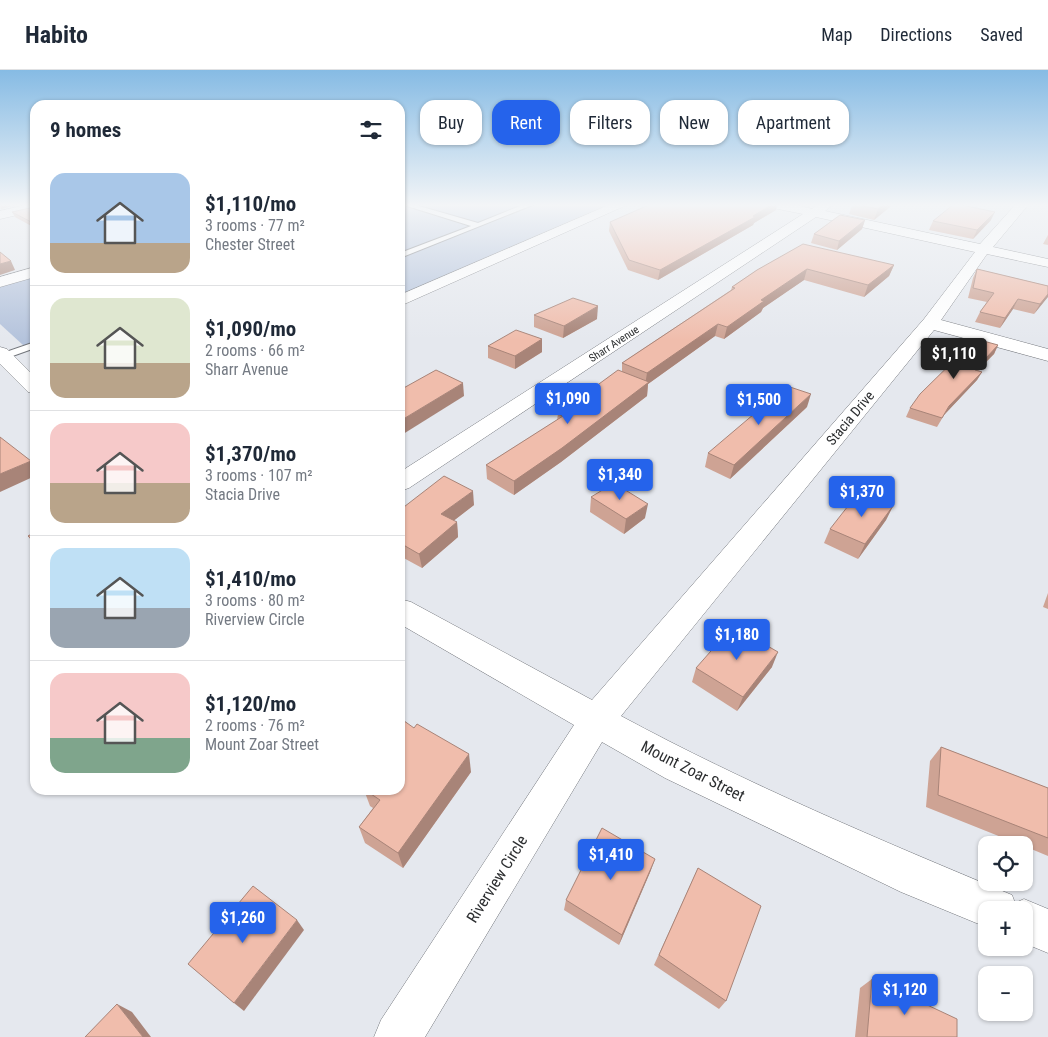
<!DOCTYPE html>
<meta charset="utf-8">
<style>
:root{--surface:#fff;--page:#f6f6f7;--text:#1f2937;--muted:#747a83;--line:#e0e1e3;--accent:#2563eb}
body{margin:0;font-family:"Roboto Condensed",sans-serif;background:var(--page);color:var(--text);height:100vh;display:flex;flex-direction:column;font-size:19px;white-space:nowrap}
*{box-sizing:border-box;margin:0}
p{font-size:16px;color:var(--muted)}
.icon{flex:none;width:28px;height:28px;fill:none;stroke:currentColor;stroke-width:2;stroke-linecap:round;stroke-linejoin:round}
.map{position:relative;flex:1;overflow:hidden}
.panel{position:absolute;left:30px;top:30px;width:375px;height:695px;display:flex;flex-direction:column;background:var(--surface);border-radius:15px;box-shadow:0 1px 4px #0004}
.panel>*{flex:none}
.top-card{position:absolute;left:420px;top:30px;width:475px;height:45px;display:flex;gap:10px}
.tools{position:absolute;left:978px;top:766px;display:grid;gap:10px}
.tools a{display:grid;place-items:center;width:55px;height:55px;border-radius:10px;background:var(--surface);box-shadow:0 1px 4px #0004;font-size:25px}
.price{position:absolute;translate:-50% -42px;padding:0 11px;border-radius:5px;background:var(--accent);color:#fff;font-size:16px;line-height:32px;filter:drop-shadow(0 1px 2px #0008)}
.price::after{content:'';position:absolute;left:50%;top:30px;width:15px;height:11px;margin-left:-8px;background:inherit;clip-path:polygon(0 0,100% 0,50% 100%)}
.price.active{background:#222;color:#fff}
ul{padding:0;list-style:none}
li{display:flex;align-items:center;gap:15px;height:125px;padding:0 20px}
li+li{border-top:1px solid var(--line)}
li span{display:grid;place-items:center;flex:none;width:140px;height:100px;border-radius:15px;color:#555}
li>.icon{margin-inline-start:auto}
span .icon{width:60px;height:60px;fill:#fffc;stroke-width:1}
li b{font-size:21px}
h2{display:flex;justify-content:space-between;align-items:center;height:60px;padding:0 20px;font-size:21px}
.chip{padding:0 18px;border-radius:15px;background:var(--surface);box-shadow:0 1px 4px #0004;font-size:18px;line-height:45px}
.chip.active{background:var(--accent);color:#fff}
header{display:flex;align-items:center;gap:30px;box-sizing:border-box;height:70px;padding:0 25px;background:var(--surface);border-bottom:1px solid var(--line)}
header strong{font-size:24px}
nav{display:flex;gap:28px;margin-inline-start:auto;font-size:18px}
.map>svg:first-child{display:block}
.green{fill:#b4c3dc}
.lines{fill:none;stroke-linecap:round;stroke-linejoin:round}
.service-casing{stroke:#73767c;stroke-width:2}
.minor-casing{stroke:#73767c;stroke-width:1}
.service{fill:#fff;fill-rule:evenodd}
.minor{fill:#fff;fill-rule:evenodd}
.wall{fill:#cea394}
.shaded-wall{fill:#a88478}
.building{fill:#f0bdac;stroke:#a88478}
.labels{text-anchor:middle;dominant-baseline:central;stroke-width:4;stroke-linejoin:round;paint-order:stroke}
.far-street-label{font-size:11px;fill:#2d2f31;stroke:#fff}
.street-label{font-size:14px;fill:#2d2f31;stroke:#fff}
.near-street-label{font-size:16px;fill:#2d2f31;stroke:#fff}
</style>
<header>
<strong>Habito</strong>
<nav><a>Map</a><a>Directions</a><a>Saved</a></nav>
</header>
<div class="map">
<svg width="1048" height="967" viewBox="0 0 1048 967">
<rect width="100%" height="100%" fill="#e5e8ee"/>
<!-- green -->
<g class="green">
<polygon points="400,134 609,134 400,225"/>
<polygon points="35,206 35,286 0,254 0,215"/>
</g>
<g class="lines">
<!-- service casing -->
<g class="service-casing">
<g id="service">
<polygon points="412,134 478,153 525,134 535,134 400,188 400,183 471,156 407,136"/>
<polygon points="35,272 35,278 7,288 0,288 0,284"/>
</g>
</g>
<!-- minor casing -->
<g class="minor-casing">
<g id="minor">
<polygon points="30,134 35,134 35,141 0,149 0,141"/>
<polygon points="611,134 629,134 400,236 400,225"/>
<path d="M766,134H792L812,139L819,134H834L825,141L980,174L1016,134H1029L993,177L1048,189V197L987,184L941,250L1048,279V291L934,260L621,646C747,714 880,770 1012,825L1015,833L1024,829L1048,839V883L1024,873V840H986V857L901,822L665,708L602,672L425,967H374L381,950L574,655L400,554V529L411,532L592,630L924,249L975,182L816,147L409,418L400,421V402L803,144L768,137Z"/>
<polygon points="35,197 35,207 0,217 0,207"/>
<polygon points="0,277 7,279 35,307 35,324 28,322 0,294"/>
</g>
</g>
<!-- service -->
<use href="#service" class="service"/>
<!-- minor -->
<use href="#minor" class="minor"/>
</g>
<!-- wall -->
<g class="wall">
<polygon points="35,134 35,158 15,147 12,142 34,137"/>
<polygon points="651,134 777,134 776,140 754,153 753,155 658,210 628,200 609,161 610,152"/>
<polygon points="853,134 891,136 874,150 849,144"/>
<polygon points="865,150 862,159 837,180 811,173 814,164"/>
<polygon points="991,150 973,169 929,160 933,151"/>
<polygon points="1048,165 1048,175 1043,174"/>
<polygon points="894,195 889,206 864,227 804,210 763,238 761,242 724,269 715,266 648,314 647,326 561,392 514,425 487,409 486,395 557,350 558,344 622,302 622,293 731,220 732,217 757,200"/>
<polygon points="977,199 1048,216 1048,226 1034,244 1013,239 1000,258 975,252 980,242 987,232 968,228 973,208"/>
<polygon points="534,245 597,249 563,268 534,257"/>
<polygon points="542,269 542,282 515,299 488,288 488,276"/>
<polygon points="998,275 994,284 978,300 982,302 977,310 944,345 937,357 906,347 910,338"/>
<polygon points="807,337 730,409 705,397 708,383"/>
<polygon points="591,427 645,448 624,464 590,442"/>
<polygon points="474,435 453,451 457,452 458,467 422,498 400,486 400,440"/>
<polygon points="893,436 886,450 858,489 824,473 830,459"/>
<polygon points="35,462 35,476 28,466"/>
<polygon points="1048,523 1048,539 1043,537"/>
<polygon points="772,597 737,641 692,612 696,598"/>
<polygon points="941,677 1048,718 1048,786 1024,776 1024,775 1021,775 926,737 930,691"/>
<polygon points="471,702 403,798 365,773 359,757 373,738 370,736 364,720 400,720"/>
<polygon points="698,798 726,931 719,939 654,895"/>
<polygon points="651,800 619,875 564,840 566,830"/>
<polygon points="872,909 957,967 855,967 860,918"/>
</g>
<!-- shaded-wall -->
<g class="shaded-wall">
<polygon points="0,134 20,134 1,139"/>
<polygon points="773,134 777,134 776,140 754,153 753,155 658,210 660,200"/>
<polygon points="884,134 892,134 891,136 874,150 878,139"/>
<polygon points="995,142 991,150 973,169 977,160"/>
<polygon points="865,150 862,159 837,180 839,171"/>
<polygon points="11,191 15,200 0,205 0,194"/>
<polygon points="894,195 889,206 864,227 868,215"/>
<polygon points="807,199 804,210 763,238 761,242 724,269 727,257 761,230"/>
<polygon points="1048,224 1048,227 1034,244 1040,234"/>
<polygon points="1018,229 1013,239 1000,258 1005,248"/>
<polygon points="598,236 597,249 563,268 564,256"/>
<polygon points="718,254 715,266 648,314 647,326 561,392 514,425 514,411 645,315 647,303"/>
<polygon points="542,269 542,282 515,299 515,286"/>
<polygon points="998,275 994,284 970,308 975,300"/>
<polygon points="982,302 977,310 944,345 937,357 949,336"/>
<polygon points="463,313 464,326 400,366 400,351"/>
<polygon points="811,324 807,337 730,409 734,395"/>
<polygon points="31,391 35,397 35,406 0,422 0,404"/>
<polygon points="473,421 474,435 443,459 441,444"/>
<polygon points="648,434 645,448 624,464 626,449"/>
<polygon points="893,436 886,450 858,489 865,474"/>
<polygon points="457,452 458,467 422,498 419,484"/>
<polygon points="778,582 772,597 737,641 743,627"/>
<polygon points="469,684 471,702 403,798 398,783"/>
<polygon points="655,789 651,800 619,875 622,865"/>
<polygon points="297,850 304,860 244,941 234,933"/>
<polygon points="117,934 132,942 151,967 143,967"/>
</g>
<!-- building -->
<g class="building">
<polygon points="34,134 35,134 35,154 12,142 34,137"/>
<polygon points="651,134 773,134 753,146 755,147 660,200 629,190 610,152"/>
<polygon points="853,134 884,134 878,139"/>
<polygon points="954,134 957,134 995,142 977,160 933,151"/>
<polygon points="840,145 865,150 839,171 814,164"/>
<polygon points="803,174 894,195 868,215 807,199 761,230 764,231 727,257 718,254 647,303 622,293 735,218 732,217 757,200"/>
<polygon points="0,182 11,191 0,194"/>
<polygon points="977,199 1048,216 1048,224 1040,234 1018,229 1005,248 980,242 994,223 973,218"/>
<polygon points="573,228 598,236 564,256 534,245"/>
<polygon points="516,260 542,269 515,286 488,276"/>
<polygon points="976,269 998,275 975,300 982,302 949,336 942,348 910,338 920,324"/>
<polygon points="436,300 463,313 400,351 400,320"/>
<polygon points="618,300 649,312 562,378 514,411 486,395 563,346 558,344"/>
<polygon points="787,316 811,324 734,395 708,383"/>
<polygon points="0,367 31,391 0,404"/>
<polygon points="444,406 473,421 441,444 457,452 419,484 400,473 400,440"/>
<polygon points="614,413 648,434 626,449 591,427"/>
<polygon points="859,422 893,436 865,474 830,459"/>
<polygon points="35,462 35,472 28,466"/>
<polygon points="733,556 778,582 743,627 696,598"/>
<polygon points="400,648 414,658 417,654 469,684 398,783 359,757 380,730 365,720 400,720"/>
<polygon points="941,677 1048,718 1048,768 938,725"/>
<polygon points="602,758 655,789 622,865 566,830"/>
<polygon points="698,798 761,836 726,931 659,885"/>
<polygon points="253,816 297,850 234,933 188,894"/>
<polygon points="872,909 957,949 957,967 867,967"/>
<polygon points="117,934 143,967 85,967"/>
</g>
<!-- sky -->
<linearGradient id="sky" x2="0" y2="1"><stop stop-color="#86bbe4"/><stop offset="0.5" stop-color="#f3f5f7"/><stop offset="1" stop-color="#f3f5f7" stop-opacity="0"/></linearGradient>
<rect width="1048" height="270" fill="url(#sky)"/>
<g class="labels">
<!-- far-street labels -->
<g class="far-street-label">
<text transform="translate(614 274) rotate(-33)">Sharr Avenue</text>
</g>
<!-- street labels -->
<g class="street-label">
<text transform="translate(850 348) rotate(-50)">Stacia Drive</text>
</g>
<!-- near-street labels -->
<g class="near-street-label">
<text transform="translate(693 701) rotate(27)">Mount Zoar Street</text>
<text transform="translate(497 809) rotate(-58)">Riverview Circle</text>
</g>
</g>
</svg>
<div class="tools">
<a><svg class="icon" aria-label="locate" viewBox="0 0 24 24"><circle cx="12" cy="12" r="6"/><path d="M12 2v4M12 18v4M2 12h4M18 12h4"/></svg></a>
<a>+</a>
<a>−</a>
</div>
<b class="price active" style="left:954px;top:310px">$1,110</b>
<b class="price" style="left:568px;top:355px">$1,090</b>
<b class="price" style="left:759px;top:356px">$1,500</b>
<b class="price" style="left:620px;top:431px">$1,340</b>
<b class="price" style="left:862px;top:448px">$1,370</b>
<b class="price" style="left:737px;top:591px">$1,180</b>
<b class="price" style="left:611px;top:811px">$1,410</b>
<b class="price" style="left:243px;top:874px">$1,260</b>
<b class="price" style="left:905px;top:946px">$1,120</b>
<div class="top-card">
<a class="chip">Buy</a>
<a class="chip active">Rent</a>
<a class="chip">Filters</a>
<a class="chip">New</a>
<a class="chip">Apartment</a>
</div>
<section class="panel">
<h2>9 homes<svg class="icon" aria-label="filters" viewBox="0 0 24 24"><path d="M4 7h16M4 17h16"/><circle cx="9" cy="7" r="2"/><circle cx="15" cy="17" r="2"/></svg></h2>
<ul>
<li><span style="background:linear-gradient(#a9c7e8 70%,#b9a48a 0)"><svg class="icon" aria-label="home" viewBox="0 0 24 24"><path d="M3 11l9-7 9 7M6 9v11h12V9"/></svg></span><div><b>$1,110/mo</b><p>3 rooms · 77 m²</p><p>Chester Street</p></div></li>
<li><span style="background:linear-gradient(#dfe7d0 65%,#b9a48a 0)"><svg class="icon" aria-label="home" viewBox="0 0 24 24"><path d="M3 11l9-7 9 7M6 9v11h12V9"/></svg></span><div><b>$1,090/mo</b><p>2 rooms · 66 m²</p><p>Sharr Avenue</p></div></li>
<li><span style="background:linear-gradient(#f6c9c9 60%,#b9a48a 0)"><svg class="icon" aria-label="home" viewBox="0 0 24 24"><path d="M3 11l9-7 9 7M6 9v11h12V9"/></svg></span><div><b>$1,370/mo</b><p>3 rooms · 107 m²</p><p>Stacia Drive</p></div></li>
<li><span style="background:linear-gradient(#bfe0f5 60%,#9aa5b1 0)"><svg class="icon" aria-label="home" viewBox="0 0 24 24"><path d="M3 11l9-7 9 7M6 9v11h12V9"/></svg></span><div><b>$1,410/mo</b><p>3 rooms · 80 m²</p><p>Riverview Circle</p></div></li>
<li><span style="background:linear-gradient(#f6c9c9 65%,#7fa58c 0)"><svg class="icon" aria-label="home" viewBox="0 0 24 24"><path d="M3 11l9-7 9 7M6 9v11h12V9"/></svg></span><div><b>$1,120/mo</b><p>2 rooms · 76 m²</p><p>Mount Zoar Street</p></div></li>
</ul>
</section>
</div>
